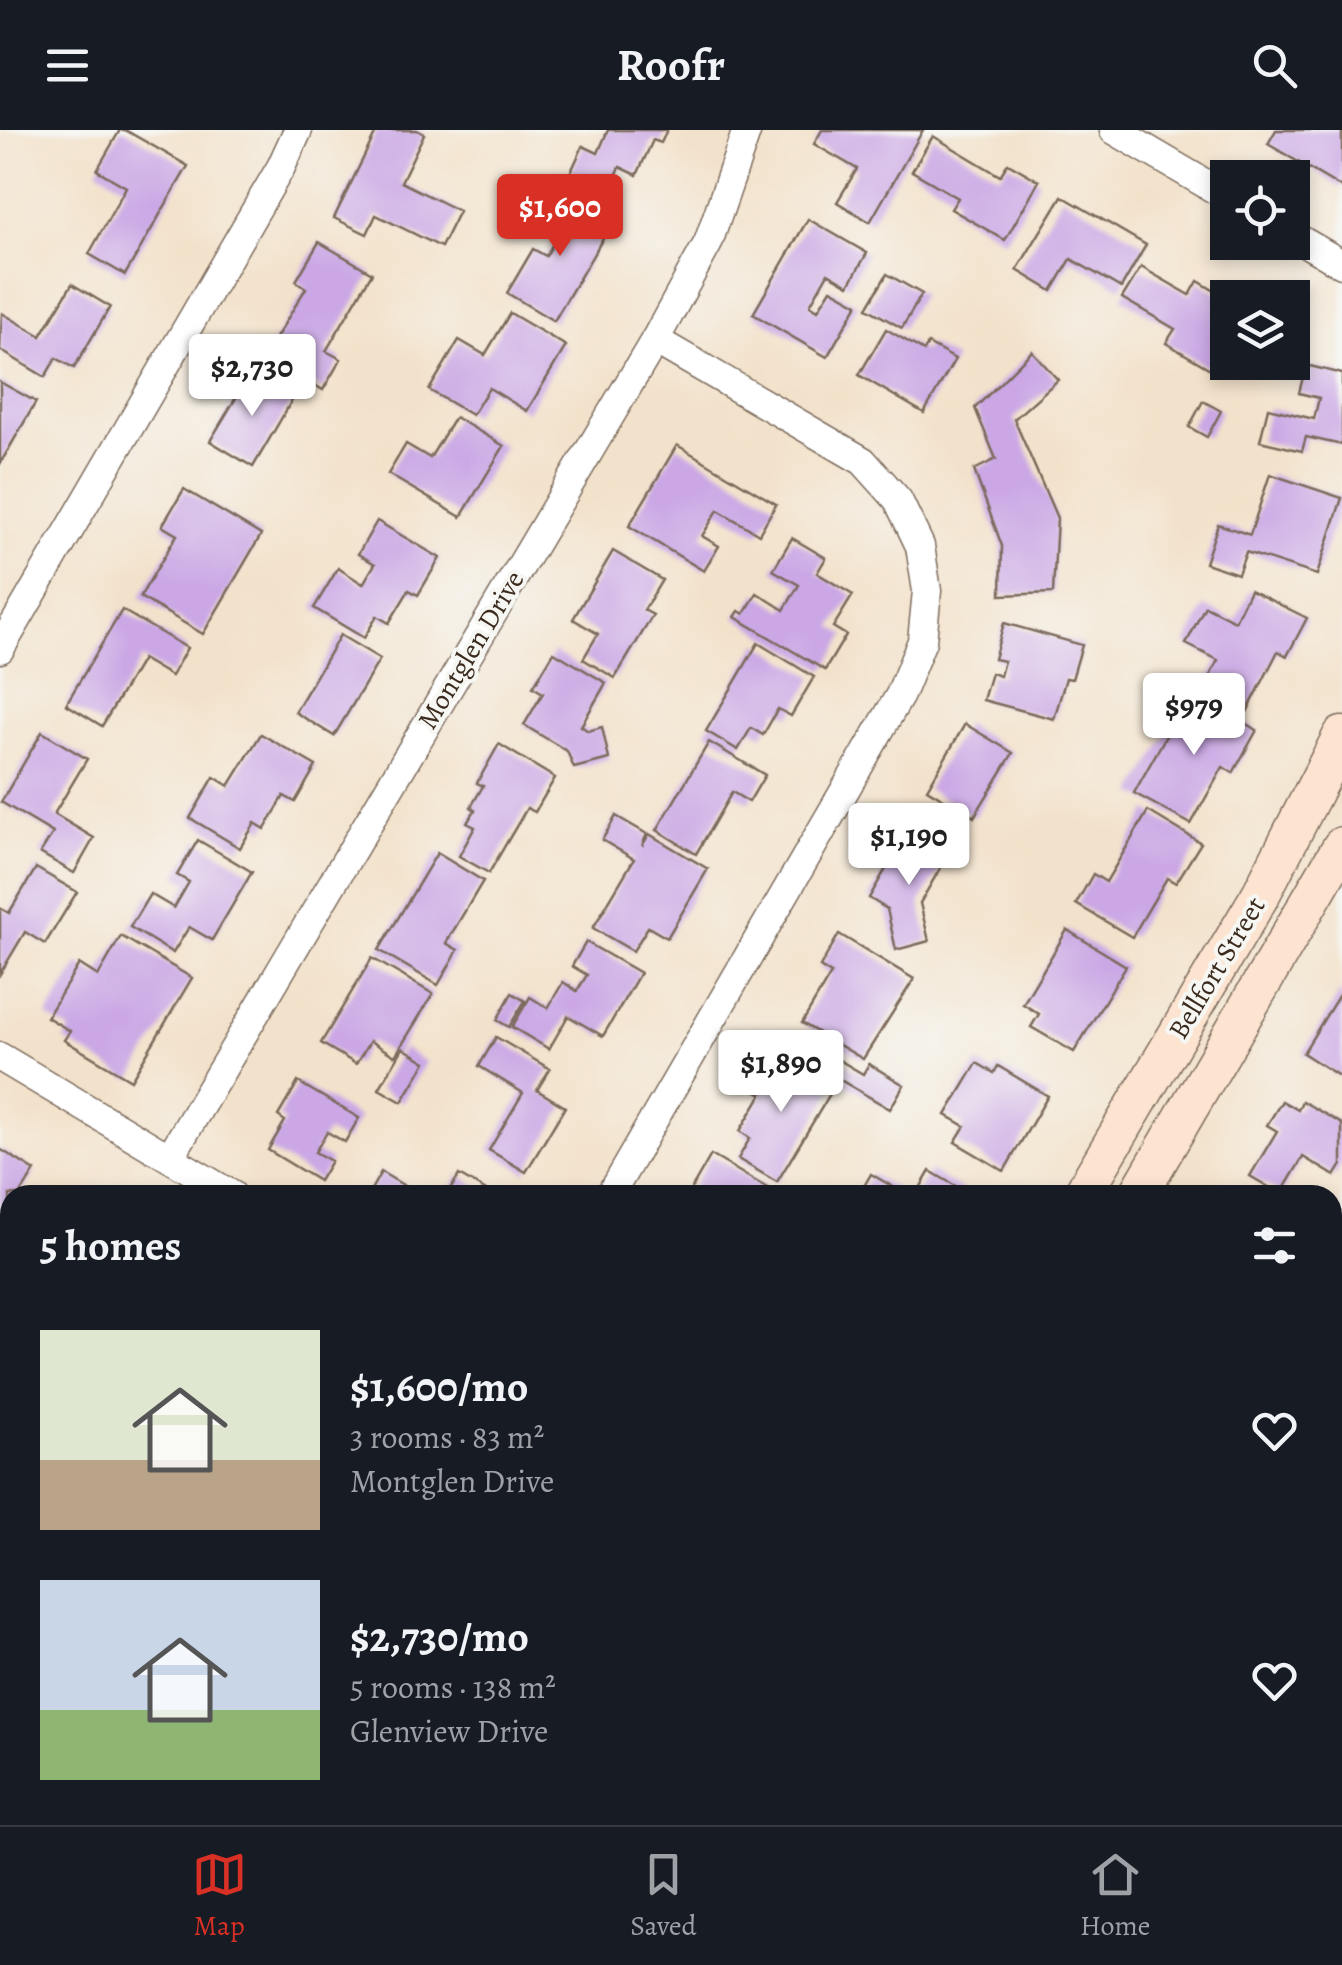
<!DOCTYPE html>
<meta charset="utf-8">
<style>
:root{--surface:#171b24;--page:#242831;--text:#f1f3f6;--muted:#9ea1a6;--line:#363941;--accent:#d93025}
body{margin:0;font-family:Alegreya,serif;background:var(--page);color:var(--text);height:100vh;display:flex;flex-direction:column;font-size:38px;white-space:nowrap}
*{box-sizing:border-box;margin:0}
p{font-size:32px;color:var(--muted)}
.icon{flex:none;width:55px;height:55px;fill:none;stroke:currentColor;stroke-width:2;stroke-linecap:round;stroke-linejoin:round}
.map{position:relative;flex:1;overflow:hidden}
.details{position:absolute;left:0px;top:1055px;width:1342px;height:640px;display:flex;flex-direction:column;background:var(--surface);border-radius:30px 30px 0 0;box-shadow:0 5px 15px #0003}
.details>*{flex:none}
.controls{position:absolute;left:1210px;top:30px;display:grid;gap:20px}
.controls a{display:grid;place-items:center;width:100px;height:100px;border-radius:0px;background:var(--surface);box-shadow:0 5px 15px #0003;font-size:50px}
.price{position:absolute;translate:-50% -85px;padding:0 22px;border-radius:10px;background:#fff;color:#222;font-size:32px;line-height:65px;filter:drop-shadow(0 2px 5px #0008)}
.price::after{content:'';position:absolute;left:50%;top:60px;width:30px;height:22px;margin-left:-15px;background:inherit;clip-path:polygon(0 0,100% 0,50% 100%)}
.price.current{background:var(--accent);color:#fff}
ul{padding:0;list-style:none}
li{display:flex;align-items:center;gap:30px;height:250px;padding:0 40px}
li span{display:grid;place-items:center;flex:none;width:280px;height:200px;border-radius:0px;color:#555}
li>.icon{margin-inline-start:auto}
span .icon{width:120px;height:120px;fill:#fffc;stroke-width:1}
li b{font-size:42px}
h2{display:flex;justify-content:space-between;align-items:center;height:120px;padding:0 40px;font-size:42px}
header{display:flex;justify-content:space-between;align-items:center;height:130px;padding:0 40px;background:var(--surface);font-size:45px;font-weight:700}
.menu{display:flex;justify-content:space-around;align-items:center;height:140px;border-top:2px solid var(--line);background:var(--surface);font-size:28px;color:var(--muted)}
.menu a{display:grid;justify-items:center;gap:5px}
.menu .current{color:var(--accent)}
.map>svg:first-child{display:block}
.building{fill:#cba7e5}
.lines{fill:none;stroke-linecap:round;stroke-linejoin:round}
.service-casing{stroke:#7b6a5b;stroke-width:18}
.minor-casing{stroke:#7b6a5b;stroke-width:31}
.secondary-casing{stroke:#7b6a5b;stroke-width:41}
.service{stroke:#fff;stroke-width:14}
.minor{stroke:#fff;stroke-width:28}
.secondary{stroke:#fde4d0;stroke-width:38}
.labels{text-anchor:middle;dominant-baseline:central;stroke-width:8;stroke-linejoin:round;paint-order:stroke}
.street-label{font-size:28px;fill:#3b2a1e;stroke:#f6f6f2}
</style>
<header><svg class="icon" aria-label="menu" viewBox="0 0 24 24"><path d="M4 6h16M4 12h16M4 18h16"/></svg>Roofr<svg class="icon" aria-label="search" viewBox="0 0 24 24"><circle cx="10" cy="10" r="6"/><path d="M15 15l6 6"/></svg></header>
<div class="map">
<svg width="1342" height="1695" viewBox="0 0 1342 1695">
<rect width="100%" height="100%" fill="#f6f6f2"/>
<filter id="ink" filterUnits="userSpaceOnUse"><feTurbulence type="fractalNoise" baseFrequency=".01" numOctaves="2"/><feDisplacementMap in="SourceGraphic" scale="20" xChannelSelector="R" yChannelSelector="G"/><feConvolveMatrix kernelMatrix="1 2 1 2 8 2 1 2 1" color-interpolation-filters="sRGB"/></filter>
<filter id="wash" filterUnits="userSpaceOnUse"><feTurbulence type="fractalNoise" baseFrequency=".0048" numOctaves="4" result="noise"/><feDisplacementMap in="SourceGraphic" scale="40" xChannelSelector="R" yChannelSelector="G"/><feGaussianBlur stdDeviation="2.25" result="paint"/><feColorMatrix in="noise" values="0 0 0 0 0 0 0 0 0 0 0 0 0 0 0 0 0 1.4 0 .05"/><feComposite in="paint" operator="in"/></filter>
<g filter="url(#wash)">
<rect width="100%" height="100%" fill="#f3e2cb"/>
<g id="blocks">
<!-- building -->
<g class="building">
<polygon points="120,0 125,0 188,36 125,145 89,124 126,57 97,40"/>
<polygon points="377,0 417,0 424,4 401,52 459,81 441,117 376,85 367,104 334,88"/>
<polygon points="608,0 667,0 661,13 653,10 637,45 620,37 607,66 568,48 583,16 598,23"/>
<polygon points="822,0 923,0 870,92 837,72 857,39 814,14"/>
<polygon points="1276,0 1342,0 1342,58 1268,14"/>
<polygon points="933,6 1000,46 1008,33 1039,51 1005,110 951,79 958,68 912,41"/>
<polygon points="565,65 612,93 554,191 507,163 533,119 546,126 555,110 543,103"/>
<polygon points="1062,66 1146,115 1121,158 1071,129 1052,161 1017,140"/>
<polygon points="808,89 867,123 849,155 828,143 810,175 818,180 831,159 858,174 827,227 753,184"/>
<polygon points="319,112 372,143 326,221 341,229 323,260 265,226 306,158 296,151"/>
<polygon points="1141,137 1190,165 1198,151 1228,169 1228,214 1212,240 1166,213 1175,199 1122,168"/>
<polygon points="887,144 922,164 902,198 867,178"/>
<polygon points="72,154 110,177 74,238 56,228 45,247 0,220 2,183 41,206"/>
<polygon points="510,183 566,216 527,281 489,258 472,285 429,260 459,210 485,225"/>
<polygon points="886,199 924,221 928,214 955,229 924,283 859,245"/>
<polygon points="1032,221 1058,250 1014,289 1057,388 1053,463 1001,465 1002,416 974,340 996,329 975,278"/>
<polygon points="1306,235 1342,244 1342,315 1306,307 1302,321 1260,311 1268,278 1314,289 1319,268 1299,263"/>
<polygon points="252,241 294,267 253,337 210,311"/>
<polygon points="0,252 36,272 0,334"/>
<polygon points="1203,271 1221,281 1207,307 1189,297"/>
<polygon points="455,287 504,316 461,387 388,344 406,314 430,328"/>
<polygon points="677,315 776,374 759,404 718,380 702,406 719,416 704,441 629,396"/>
<polygon points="1270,344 1342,368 1317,445 1246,422 1238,444 1205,433 1218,394 1250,405"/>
<polygon points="184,359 261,405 203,504 140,467 177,405 162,396"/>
<polygon points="377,391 440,428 418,465 409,460 389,493 377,486 364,508 314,478 338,438 363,454 375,434 358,424"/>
<polygon points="792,408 826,428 817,443 853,465 833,497 846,505 825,540 735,487 739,481 744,484 757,463 784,480 799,455 773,440"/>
<polygon points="613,421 662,450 644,480 653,485 615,548 583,529 598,504 573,489"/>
<polygon points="1250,460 1307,488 1287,526 1278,521 1247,582 1203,560 1218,530 1186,514 1205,476 1235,491"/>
<polygon points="122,480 187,518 171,546 142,529 102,596 66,574"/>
<polygon points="1004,493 1082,515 1072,549 1066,548 1054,589 983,570 991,543 1000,546 1004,531 994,529"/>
<polygon points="340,505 380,529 334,606 295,582"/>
<polygon points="758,513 814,547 791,586 778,579 763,605 751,598 738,620 706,601"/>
<polygon points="554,522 606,553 581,596 588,601 602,597 609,629 574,638 567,621 524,595 543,563 533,557"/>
<polygon points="1190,563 1257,600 1233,643 1223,637 1191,694 1134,663"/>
<polygon points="965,594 1013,623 974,687 927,659"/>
<polygon points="42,602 87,629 54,684 94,708 74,743 40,723 53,703 1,672"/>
<polygon points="261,604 316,636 295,672 284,666 265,699 255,693 240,718 190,688 214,647 229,656"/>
<polygon points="709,612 765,645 749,672 732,662 696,724 657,700"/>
<polygon points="499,614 555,648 535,682 527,678 489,743 459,726 475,697 467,693 475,680 471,677 483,656 477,653"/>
<polygon points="1148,681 1201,713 1176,753 1167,748 1132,807 1076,774 1093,744 1106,752"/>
<polygon points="616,686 647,704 642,716 649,704 708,739 667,808 648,797 633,821 593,798 634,729 602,710"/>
<polygon points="909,699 949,723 920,773 929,811 896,820 887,779 869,768"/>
<polygon points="198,710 252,742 212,810 189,797 173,823 130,797 150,764 174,778 189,752 177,745"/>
<polygon points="437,723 483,751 446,813 458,820 438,855 379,820"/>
<polygon points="36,738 77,762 45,814 25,802 0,844 0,778 9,783"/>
<polygon points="1067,800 1126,836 1074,922 1031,897 1039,884 1023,874"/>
<polygon points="839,804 914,849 863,929 802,893 831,844 820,837"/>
<polygon points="121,806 192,848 131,950 64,910 70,901 47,887 79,834 98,846"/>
<polygon points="586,812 640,843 603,906 568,886 549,919 512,897 530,867 548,878 563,852 577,861 587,845 572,836"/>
<polygon points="372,828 433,864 395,926 370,911 356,934 321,913"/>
<polygon points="1342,860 1342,948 1303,923"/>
<polygon points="512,863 525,871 509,897 497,890"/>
<polygon points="496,907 550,939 537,960 565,977 526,1042 489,1020 523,963 479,936"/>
<polygon points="817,917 863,944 869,934 904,955 890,979 808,931"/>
<polygon points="403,918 426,932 402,972 379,959"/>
<polygon points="770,922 833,959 777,1052 738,1029 750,1008 740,1001 762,964 750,957"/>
<polygon points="977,933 994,943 998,936 1048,966 1004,1041 955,1012 965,996 946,985"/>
<polygon points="298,952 359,988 345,1012 327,1002 315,1022 331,1031 319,1051 268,1020 285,991 278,986"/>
<polygon points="1282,971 1298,980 1302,971 1342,994 1342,1035 1335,1046 1303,1027 1281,1064 1250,1046 1277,1001 1267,995"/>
<polygon points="0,1019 35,1041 20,1065 10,1065 10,1082 0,1099"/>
<polygon points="711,1025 779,1065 688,1065"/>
<polygon points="930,1041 971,1065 916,1065"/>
<polygon points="381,1042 415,1062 414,1065 368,1065"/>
<polygon points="871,1044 907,1065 859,1065"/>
<polygon points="459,1045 493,1065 447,1065"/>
<polygon points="1342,1233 1342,1327 1332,1321 1332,1249"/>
<polygon points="1332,1333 1342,1338 1342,1371 1332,1387"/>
<polygon points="0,1335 10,1341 10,1486 0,1480"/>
<polygon points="901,1685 930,1685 924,1695"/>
<polygon points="945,1685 991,1685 985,1695 962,1695"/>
<polygon points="1064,1685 1093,1685 1109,1695 1057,1695"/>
<polygon points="1029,1686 1045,1695 1024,1695"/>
</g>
</g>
</g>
<g filter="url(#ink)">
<use href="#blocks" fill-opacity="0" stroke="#7b6a5b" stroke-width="2.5"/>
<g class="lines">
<!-- service casing -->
<g class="service-casing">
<g id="service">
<polyline points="0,1207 10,1213"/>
<polyline points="0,1543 10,1549"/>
<polyline points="302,1685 339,1695"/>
<polyline points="492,1685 509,1695"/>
<polyline points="171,1695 177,1685"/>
<polyline points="625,1695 631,1685"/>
</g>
</g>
<!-- minor casing -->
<g class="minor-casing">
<g id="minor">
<polyline points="1114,0 1228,67"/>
<polyline points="1292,105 1342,134"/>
<polyline points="0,519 281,37 298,0"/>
<polyline points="0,927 232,1065"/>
<polyline points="170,1027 655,210 708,113 747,0"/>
<polyline points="610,1065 900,565 922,511 927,461 920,416 898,370 863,331 655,210"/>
<polyline points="1332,1545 1342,1529"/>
<polyline points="1250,1685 1267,1695"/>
</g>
</g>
<!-- secondary casing -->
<g class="secondary-casing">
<g id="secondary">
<polyline points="1082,1065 1261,764 1342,606"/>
<polyline points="1138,1065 1342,716"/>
<polyline points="710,1695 716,1685"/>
<polyline points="766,1695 772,1685"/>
</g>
</g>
<!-- service -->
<use href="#service" class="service"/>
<!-- minor -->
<use href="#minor" class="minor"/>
<!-- secondary -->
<use href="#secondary" class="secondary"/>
</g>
</g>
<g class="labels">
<!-- street labels -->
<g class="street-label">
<text transform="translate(471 520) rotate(-59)">Montglen Drive</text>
<text transform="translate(1217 838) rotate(-59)">Bellfort Street</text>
</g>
</g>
</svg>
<div class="controls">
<a><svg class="icon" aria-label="locate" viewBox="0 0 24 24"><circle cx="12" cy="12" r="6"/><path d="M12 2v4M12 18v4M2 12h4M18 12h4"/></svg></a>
<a><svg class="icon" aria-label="layers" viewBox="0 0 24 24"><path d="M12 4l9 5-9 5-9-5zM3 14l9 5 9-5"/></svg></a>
</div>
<b class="price current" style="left:560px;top:129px">$1,600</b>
<b class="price" style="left:252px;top:289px">$2,730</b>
<b class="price" style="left:1194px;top:628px">$979</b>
<b class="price" style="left:909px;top:758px">$1,190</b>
<b class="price" style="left:781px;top:985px">$1,890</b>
<section class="details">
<h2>5 homes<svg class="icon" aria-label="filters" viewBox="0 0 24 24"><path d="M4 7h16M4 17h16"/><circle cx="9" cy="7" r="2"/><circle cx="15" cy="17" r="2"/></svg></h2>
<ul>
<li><span style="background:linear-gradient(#dfe7d0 65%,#b9a48a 0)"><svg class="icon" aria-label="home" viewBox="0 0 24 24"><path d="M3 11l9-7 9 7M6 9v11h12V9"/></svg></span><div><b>$1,600/mo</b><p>3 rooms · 83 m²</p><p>Montglen Drive</p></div><svg class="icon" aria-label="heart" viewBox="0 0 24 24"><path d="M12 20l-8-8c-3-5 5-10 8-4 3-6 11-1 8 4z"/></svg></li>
<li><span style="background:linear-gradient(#c9d6e8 65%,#8fb573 0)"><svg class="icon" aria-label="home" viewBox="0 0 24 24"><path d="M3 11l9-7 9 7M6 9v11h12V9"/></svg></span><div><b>$2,730/mo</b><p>5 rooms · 138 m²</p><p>Glenview Drive</p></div><svg class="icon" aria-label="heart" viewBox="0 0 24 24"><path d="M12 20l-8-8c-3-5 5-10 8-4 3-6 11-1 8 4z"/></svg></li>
</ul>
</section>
</div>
<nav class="menu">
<a class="current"><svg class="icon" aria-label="map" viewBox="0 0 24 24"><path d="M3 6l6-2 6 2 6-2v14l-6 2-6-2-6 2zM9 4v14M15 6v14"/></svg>Map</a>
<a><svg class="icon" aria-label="saved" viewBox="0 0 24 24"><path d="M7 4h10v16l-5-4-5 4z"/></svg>Saved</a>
<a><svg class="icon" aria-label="home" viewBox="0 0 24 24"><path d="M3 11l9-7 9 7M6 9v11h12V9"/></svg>Home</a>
</nav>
